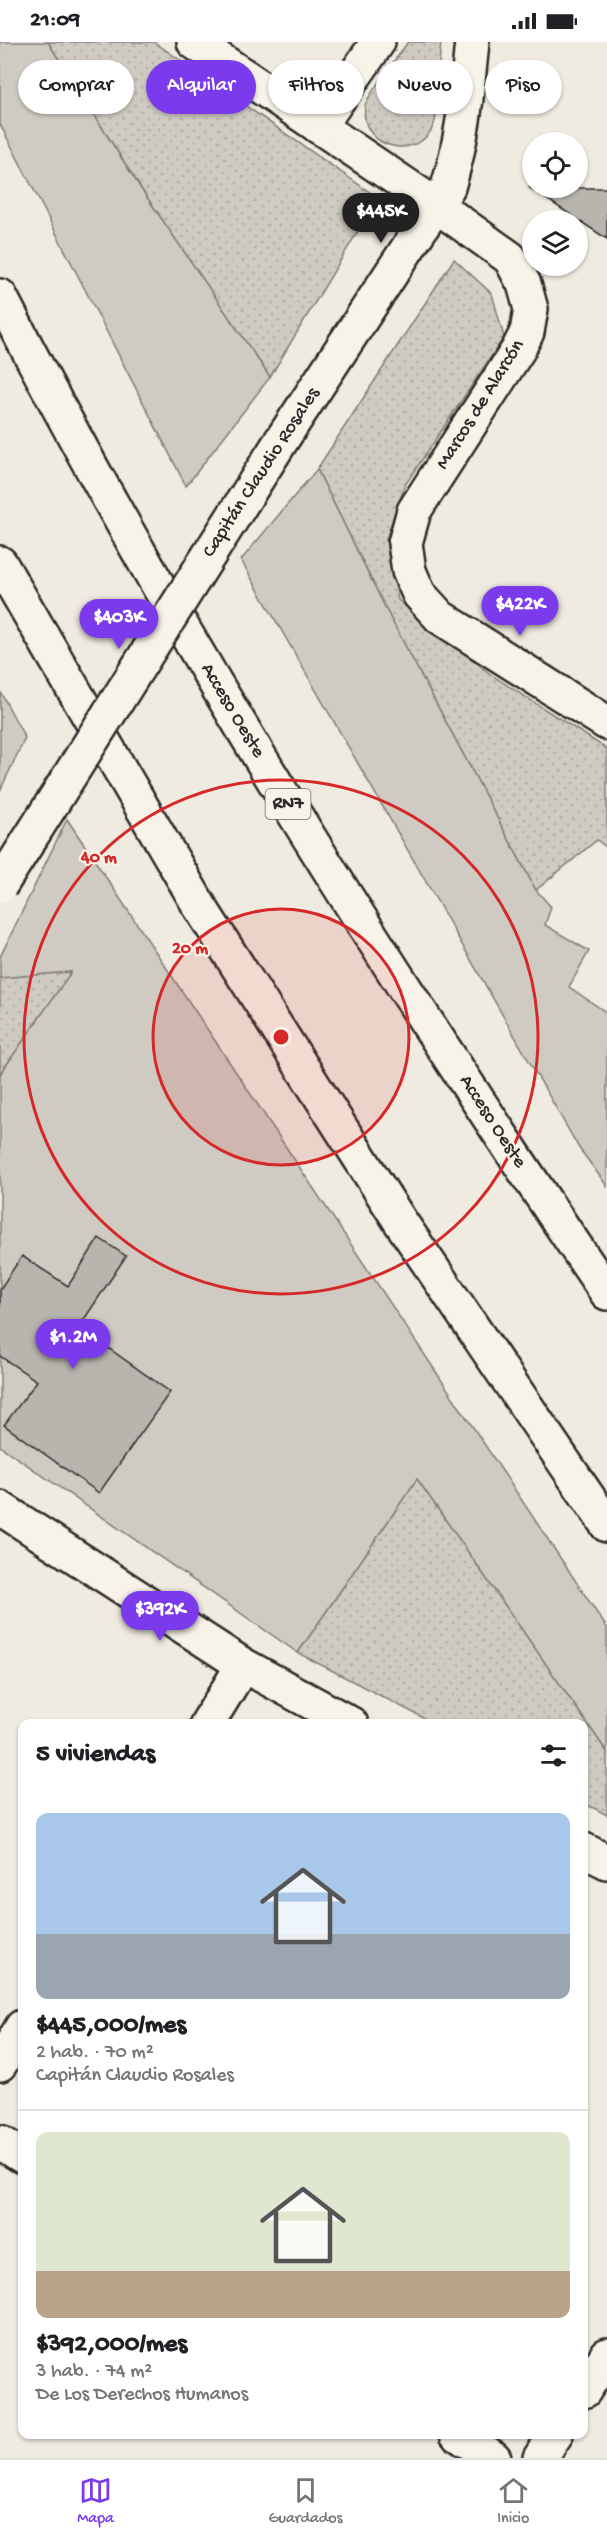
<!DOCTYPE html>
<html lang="es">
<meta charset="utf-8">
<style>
:root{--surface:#fff;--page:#f6f6f6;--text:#202124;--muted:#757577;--line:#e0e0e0;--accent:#7c3aed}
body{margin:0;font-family:"Gochi Hand",sans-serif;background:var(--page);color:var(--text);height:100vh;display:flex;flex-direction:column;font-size:22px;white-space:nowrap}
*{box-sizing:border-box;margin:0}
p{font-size:20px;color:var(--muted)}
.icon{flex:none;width:33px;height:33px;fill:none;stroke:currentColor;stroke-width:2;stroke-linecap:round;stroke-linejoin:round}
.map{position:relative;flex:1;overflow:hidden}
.panel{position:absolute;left:18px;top:1677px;width:570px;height:720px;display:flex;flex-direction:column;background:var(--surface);border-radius:12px;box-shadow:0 2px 4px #0004}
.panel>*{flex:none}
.banner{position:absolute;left:18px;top:18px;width:572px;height:54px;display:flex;gap:12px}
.controls{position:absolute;left:522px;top:90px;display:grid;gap:12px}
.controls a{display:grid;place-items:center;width:66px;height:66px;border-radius:50%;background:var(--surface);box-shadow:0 2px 4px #0004;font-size:30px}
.price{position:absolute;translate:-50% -51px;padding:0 14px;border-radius:21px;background:var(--accent);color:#fff;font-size:20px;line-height:39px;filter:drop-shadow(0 2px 3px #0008)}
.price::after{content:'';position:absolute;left:50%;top:36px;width:18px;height:14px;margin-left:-9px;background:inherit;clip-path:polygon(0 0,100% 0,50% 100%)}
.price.active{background:#222;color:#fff}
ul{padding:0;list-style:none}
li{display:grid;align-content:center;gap:12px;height:318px;padding:0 18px}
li+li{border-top:2px solid var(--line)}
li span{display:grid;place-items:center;height:186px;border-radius:12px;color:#555}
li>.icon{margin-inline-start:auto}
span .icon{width:108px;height:108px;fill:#fffc;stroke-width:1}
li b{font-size:26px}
h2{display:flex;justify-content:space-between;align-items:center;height:72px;padding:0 18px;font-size:26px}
.tag{padding:0 21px;border-radius:27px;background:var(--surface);box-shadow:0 2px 4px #0004;font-size:21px;line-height:54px}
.tag.active{background:var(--accent);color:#fff}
.status{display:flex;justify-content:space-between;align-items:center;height:42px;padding:0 30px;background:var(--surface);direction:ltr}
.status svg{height:16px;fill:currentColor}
.dock{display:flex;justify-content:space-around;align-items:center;height:84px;border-top:2px solid var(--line);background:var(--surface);font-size:16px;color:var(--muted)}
.dock a{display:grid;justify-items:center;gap:3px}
.dock .active{color:var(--accent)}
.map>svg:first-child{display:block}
.grass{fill:#cfcbc2;stroke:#7d7b76;stroke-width:1.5}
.park{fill:url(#park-dots);stroke:#7d7b76;stroke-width:1.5}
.building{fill:#b8b5ae;stroke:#2b2b2b;stroke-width:1.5}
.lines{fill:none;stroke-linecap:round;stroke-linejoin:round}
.street-casing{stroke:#2b2b2b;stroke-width:38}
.secondary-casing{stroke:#2b2b2b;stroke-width:38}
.highway-casing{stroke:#2b2b2b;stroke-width:38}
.street{stroke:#f7f3e8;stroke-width:33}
.secondary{stroke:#f7f3e8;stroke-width:33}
.highway{stroke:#f7f3e8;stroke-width:33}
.secondary-bridge-casing{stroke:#2b2b2b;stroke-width:38;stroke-linecap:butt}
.secondary-bridge{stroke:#f7f3e8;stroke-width:33}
.ring{fill:none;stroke:#d62828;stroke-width:3}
.labels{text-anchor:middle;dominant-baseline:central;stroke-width:4.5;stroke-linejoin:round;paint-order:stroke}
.shield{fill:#f7f3e8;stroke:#686764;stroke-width:1.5}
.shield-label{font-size:18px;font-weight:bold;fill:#2b2b2b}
.street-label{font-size:20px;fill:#2b2b2b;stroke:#f7f3e8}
.centre{fill:#d62828;stroke:#f7f3e8;stroke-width:3}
.ring-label{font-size:18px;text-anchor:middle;font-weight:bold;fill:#d62828;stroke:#f7f3e8;stroke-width:4.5;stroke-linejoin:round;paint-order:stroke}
</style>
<div class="status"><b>21:09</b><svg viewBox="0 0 49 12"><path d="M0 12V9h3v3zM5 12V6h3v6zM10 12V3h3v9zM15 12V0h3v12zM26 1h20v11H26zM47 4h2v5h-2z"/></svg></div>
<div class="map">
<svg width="607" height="2416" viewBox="0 0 607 2416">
<defs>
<pattern id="park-dots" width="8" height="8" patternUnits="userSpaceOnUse" patternTransform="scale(1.5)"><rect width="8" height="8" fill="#cfcbc2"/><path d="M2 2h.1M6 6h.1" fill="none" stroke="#b2aea7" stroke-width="1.8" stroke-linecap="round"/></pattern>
</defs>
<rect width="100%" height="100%" fill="#efebe0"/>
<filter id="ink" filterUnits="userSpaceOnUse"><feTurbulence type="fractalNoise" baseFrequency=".0167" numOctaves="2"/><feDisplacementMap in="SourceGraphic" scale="12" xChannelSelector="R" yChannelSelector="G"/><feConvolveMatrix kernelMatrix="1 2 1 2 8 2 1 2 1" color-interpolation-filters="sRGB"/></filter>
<g filter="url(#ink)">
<!-- grass -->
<g class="grass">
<polygon points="0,0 48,0 140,145 270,335 186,444 0,82"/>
<polygon points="317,427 390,575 536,848 551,865 545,883 589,909 569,945 607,971 607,1144 579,1106 241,518"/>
<polygon points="0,649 25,696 0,749"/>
<polygon points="67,777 607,1586 607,1710 417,1437 298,1611 0,1404 0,1032 70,931 0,936 0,915"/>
</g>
<!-- park -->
<g class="park">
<polygon points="48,0 154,0 378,156 270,335 140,145"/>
<path d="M408,0H441C439,20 438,40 436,60C436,66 437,76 434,82C420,121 358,107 365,64C366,54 400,12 408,0Z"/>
<polygon points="454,217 492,252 504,295 405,443 386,497 398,558 493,634 607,707 607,806 597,798 536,848 390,575 317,427"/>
<polygon points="71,930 0,1032 0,936"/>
<polygon points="417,1437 607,1710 607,1773 584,1761 584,1682 433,1681 298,1611"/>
</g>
<!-- building -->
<g class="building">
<polygon points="530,146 607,146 607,197"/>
<polygon points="99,1196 126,1214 79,1285 170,1350 99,1451 4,1383 37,1339 0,1314 0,1247 22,1214 68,1244"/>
</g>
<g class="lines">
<!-- street casing -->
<g class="street-casing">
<g id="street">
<polyline points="207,1682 243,1623"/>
<polyline points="0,2022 22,1985"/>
<polyline points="0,2100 22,2114"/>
<polyline points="584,2349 607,2313"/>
<polyline points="457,2392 494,2416"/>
<polyline points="540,2416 556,2392"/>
</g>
</g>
<!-- secondary casing -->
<g class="secondary-casing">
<g id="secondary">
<polyline points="194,0 437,164 510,216 524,242 531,267 527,290 518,308 414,469 405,501 409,529 419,552 440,575 607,681"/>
<polyline points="319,85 378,0"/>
<path d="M281,399L448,145C463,97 467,50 472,0"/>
<polyline points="0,1466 243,1623 351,1682"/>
<polyline points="584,1808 607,1820"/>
</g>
</g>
<!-- highway casing -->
<g class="highway-casing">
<g id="highway">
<path d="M0,254C178,600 388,929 607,1251"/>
<polyline points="0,521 200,865 400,1179 607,1483"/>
</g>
</g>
<!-- street -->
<use href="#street" class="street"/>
<!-- secondary -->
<use href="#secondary" class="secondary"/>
<!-- highway -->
<use href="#highway" class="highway"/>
<!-- secondary-bridge casing -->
<g class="secondary-bridge-casing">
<polyline id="secondary-bridge" points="0,844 281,399"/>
</g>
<!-- secondary-bridge -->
<use href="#secondary-bridge" class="secondary-bridge"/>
</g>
</g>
<!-- distance rings -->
<circle cx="281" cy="995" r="128" fill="#d62828" fill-opacity=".12"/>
<g class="ring">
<circle cx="281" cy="995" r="128"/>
<circle cx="281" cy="995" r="257"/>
</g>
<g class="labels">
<!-- shield labels -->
<rect class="shield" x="265.5" y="747" width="45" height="30" rx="4.5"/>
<g class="shield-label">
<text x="288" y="762">RN7</text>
</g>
<!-- street labels -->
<g class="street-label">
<text transform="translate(481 363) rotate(-58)">Marcos de Alarcón</text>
<text transform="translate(262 431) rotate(-57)">Capitán Claudio Rosales</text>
<text transform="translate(232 669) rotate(59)">Acceso Oeste</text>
<text transform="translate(492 1080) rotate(57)">Acceso Oeste</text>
</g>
</g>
<circle cx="281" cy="995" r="9" class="centre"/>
<g class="ring-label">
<text x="99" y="820">40 m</text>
<text x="190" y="911">20 m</text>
</g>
</svg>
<div class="controls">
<a><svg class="icon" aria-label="locate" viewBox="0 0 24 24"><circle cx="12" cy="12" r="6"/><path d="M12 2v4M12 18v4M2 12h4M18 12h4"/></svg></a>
<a><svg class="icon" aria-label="layers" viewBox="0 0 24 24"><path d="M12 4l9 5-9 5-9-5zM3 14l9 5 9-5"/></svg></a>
</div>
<b class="price active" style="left:381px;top:202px">$445K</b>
<b class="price" style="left:520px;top:595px">$422K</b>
<b class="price" style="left:119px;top:608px">$403K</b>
<b class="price" style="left:73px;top:1328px">$1.2M</b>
<b class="price" style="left:160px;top:1600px">$392K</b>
<div class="banner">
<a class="tag">Comprar</a>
<a class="tag active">Alquilar</a>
<a class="tag">Filtros</a>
<a class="tag">Nuevo</a>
<a class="tag">Piso</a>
</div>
<section class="panel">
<h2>5 viviendas<svg class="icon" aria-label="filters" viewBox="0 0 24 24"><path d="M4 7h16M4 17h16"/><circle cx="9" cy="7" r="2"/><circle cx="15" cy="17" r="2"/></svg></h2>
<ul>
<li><span style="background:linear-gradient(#a9c7e8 65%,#9aa5b1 0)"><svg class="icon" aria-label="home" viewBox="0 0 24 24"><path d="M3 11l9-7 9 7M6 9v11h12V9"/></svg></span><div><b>$445,000/mes</b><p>2 hab. · 70 m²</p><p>Capitán Claudio Rosales</p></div></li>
<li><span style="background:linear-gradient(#dfe7d0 75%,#b9a48a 0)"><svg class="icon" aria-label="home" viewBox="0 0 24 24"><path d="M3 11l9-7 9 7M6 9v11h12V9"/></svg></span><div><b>$392,000/mes</b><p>3 hab. · 74 m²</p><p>De Los Derechos Humanos</p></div></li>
</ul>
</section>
</div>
<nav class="dock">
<a class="active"><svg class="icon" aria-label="map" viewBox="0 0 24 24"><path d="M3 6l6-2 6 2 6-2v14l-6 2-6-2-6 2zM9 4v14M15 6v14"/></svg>Mapa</a>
<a><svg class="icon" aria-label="saved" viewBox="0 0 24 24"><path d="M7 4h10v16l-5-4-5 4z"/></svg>Guardados</a>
<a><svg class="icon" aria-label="home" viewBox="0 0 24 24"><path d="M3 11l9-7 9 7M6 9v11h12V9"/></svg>Inicio</a>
</nav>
